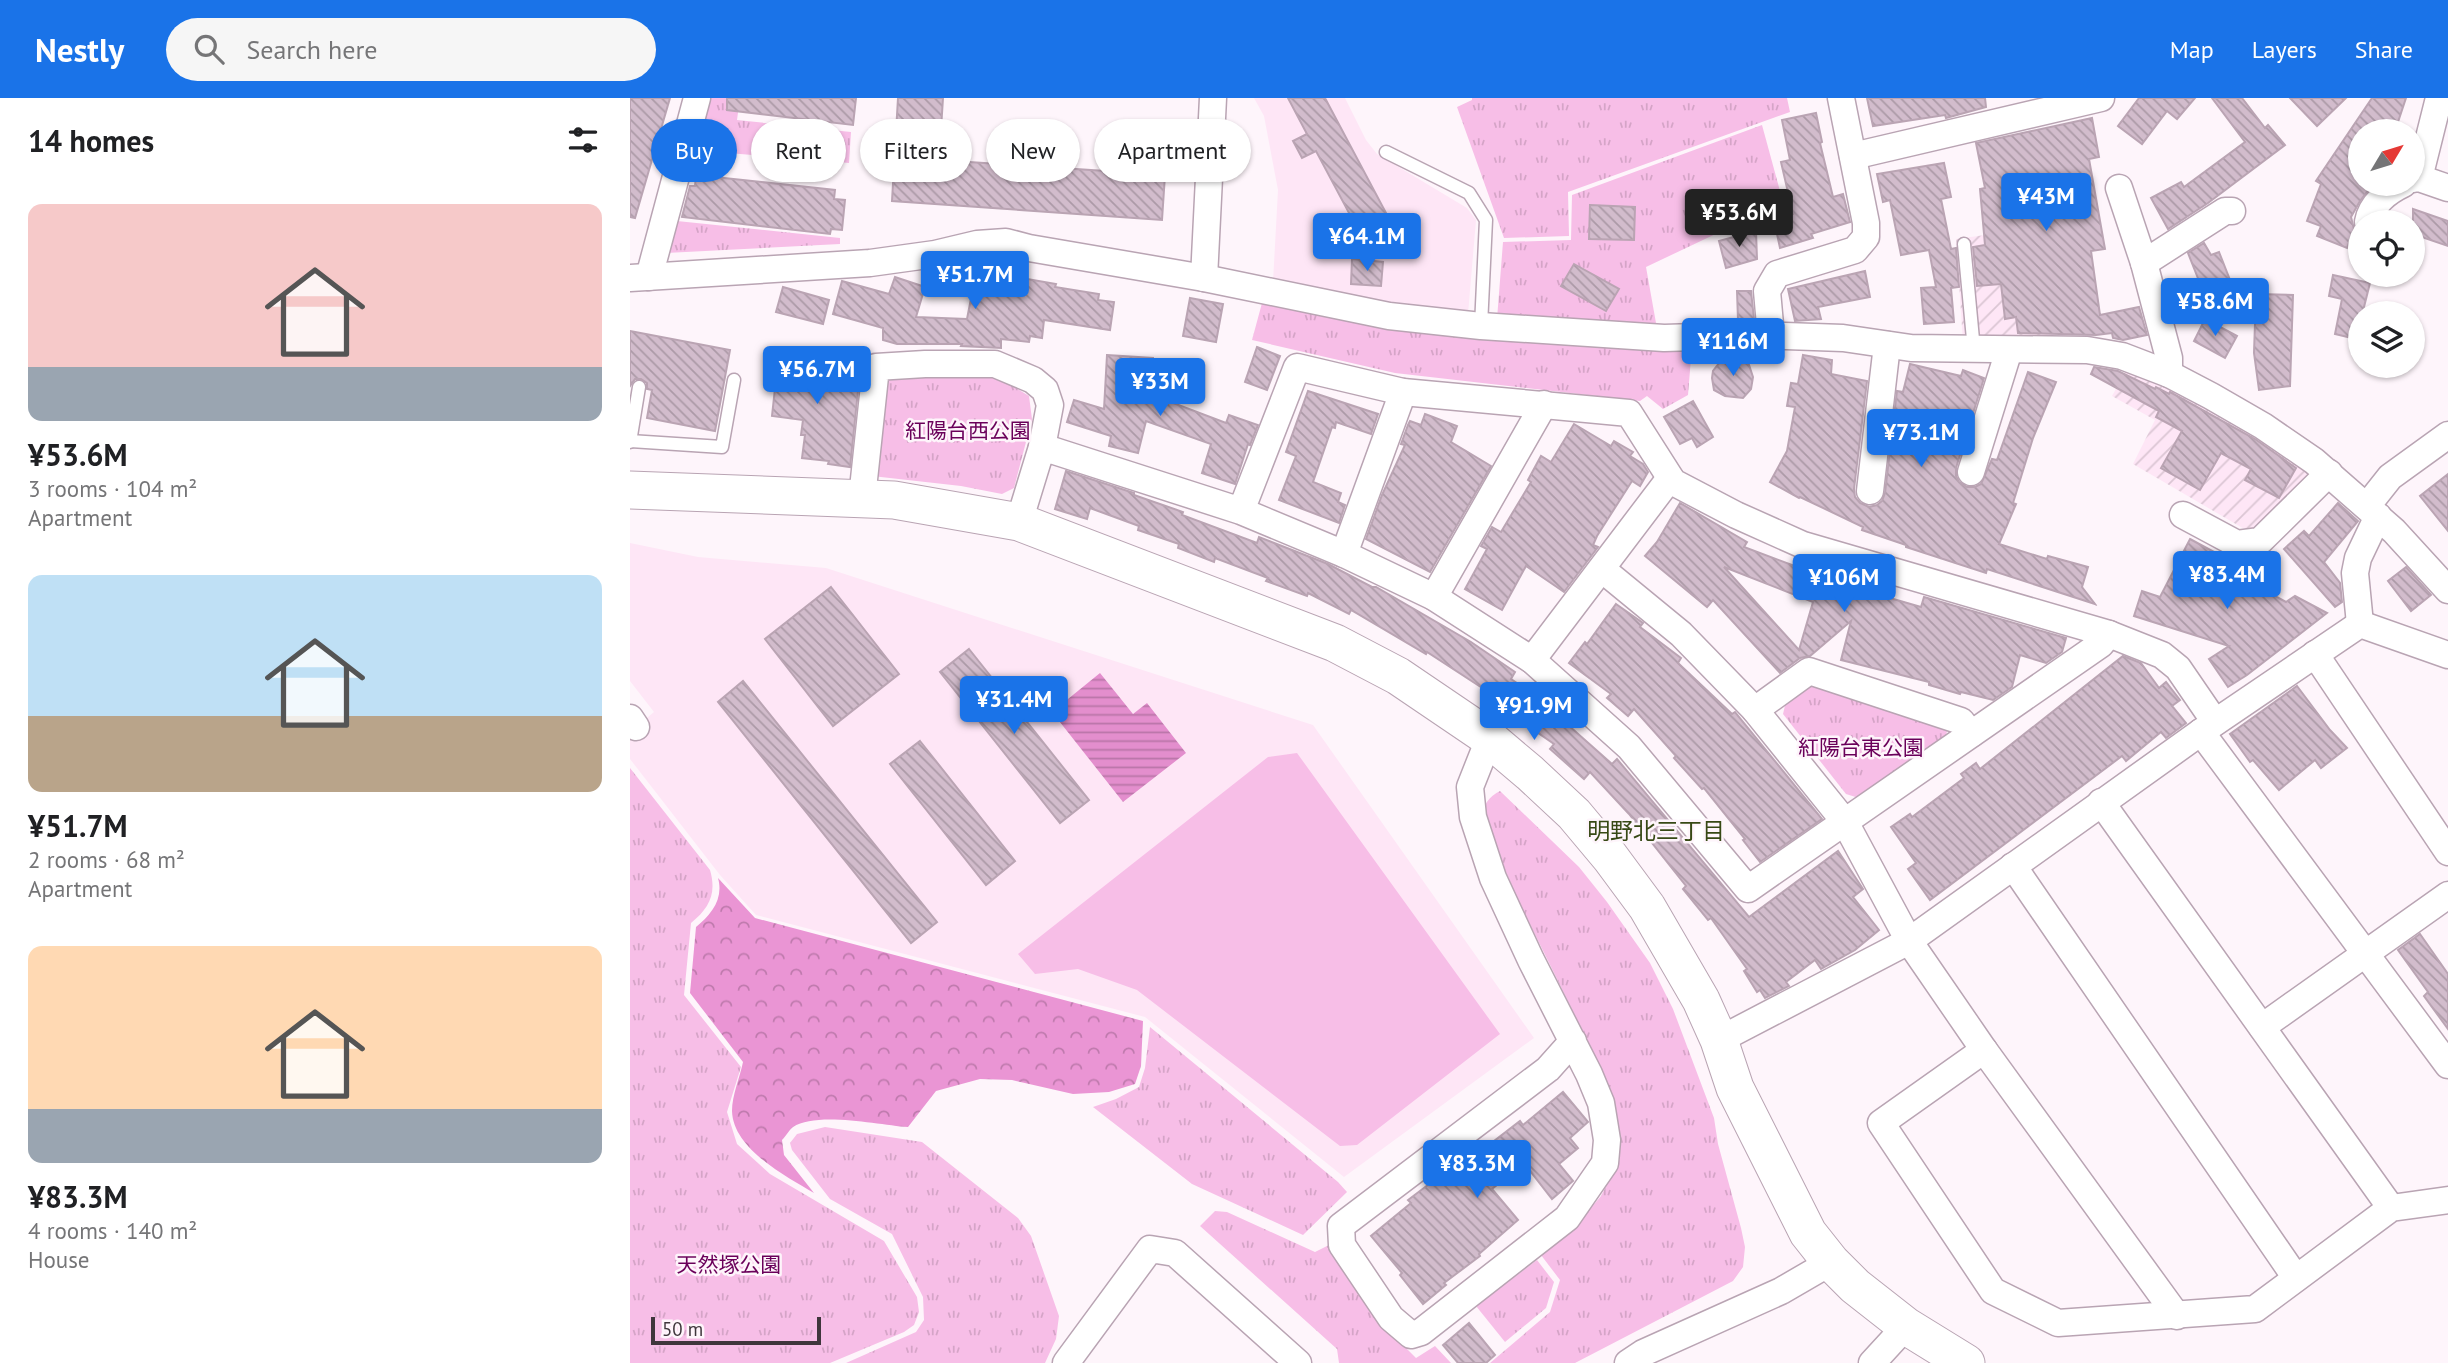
<!DOCTYPE html>
<meta charset="utf-8">
<style>
:root{--surface:#fff;--page:#f6f6f6;--text:#202124;--muted:#757577;--accent:#1a73e8}
body{margin:0;font-family:"PT Sans","Noto Sans JP",sans-serif;background:var(--page);color:var(--text);height:100vh;display:flex;flex-direction:column;font-size:26px;white-space:nowrap}
*{box-sizing:border-box;margin:0}
p{font-size:23px;color:var(--muted)}
.icon{flex:none;width:38px;height:38px;fill:none;stroke:currentColor;stroke-width:2;stroke-linecap:round;stroke-linejoin:round}
.map{position:relative;flex:1;overflow:hidden}
.sheet{display:flex;flex-direction:column;background:var(--surface);width:630px}
.sheet>*{flex:none}
.guide{position:absolute;left:21px;top:21px;width:665px;height:63px;display:flex;gap:14px}
.needle{width:46px;rotate:52deg}
.buttons{position:absolute;left:1718px;top:21px;display:grid;gap:14px}
.buttons a{display:grid;place-items:center;width:77px;height:77px;border-radius:50%;background:var(--surface);box-shadow:0 2px 5px #0004;font-size:35px}
.scale{position:absolute;left:21px;bottom:18px;width:170px;box-sizing:border-box;padding-left:7px;border:4px solid #3f363c;border-top:0;font-size:19px;line-height:24px;white-space:nowrap;color:#3f363c;-webkit-text-stroke:5px #fef5fb;paint-order:stroke}
.price{position:absolute;translate:-50% -60px;padding:0 16px;border-radius:7px;background:var(--accent);color:#fff;font-size:23px;line-height:46px;filter:drop-shadow(0 2px 4px #0008)}
.price::after{content:'';position:absolute;left:50%;top:42px;width:21px;height:16px;margin-left:-10px;background:inherit;clip-path:polygon(0 0,100% 0,50% 100%)}
.price.current{background:#222;color:#fff}
ul{padding:0;list-style:none}
li{display:grid;align-content:center;gap:14px;height:371px;padding:0 28px}
li span{display:grid;place-items:center;height:217px;border-radius:14px;color:#555}
li>.icon{margin-inline-start:auto}
span .icon{width:126px;height:126px;fill:#fffc;stroke-width:1}
li b{font-size:30px}
h2{display:flex;justify-content:space-between;align-items:center;height:84px;padding:0 28px;font-size:30px}
.chip{padding:0 24px;border-radius:32px;background:var(--surface);box-shadow:0 2px 5px #0004;font-size:24px;line-height:63px}
.chip.current{background:var(--accent);color:#fff}
header{display:flex;align-items:center;gap:42px;box-sizing:border-box;height:98px;padding:0 35px;background:var(--accent);color:#fff}
header strong{font-size:33px}
nav{display:flex;gap:38px;margin-inline-start:auto;font-size:24px}
.search{width:490px;height:63px;background:var(--page);display:flex;align-items:center;gap:18px;box-sizing:border-box;padding:0 24px;border-radius:38px;color:var(--muted);font-size:26px}
main{display:flex;flex:1;min-height:0}
.map>svg:first-child{display:block}
.built{fill:#fee6f6}
.industrial{fill:url(#industrial-furrows)}
.grass{fill:url(#grass-tufts)}
.forest{fill:url(#forest-crowns)}
.pitch{fill:#f7bee7}
.water{fill:url(#water-rules)}
.building{fill:url(#building-back-hatch);stroke:#baa4b3;stroke-width:2;fill-rule:evenodd}
.lines{fill:none;stroke-linecap:round;stroke-linejoin:round}
.lane-casing{stroke:#b9a4b3;stroke-width:15}
.street-casing{stroke:#b9a4b3;stroke-width:29}
.secondary-casing{stroke:#b9a4b3;stroke-width:39}
.lane{stroke:#fff;stroke-width:12}
.street{stroke:#fff;stroke-width:26}
.secondary{stroke:#fff;stroke-width:37}
.labels{text-anchor:middle;dominant-baseline:central;stroke-width:5;stroke-linejoin:round;paint-order:stroke}
.park-label{font-size:21px;fill:#6a005a;stroke:#fef5fb}
.neighbourhood-label{font-size:23px;fill:#374915;stroke:#fef5fb}
</style>
<header>
<strong>Nestly</strong>
<div class="search"><svg class="icon" aria-label="search" viewBox="0 0 24 24"><circle cx="10" cy="10" r="6"/><path d="M15 15l6 6"/></svg>Search here</div>
<nav><a>Map</a><a>Layers</a><a>Share</a></nav>
</header>
<main>
<section class="sheet">
<h2>14 homes<svg class="icon" aria-label="filters" viewBox="0 0 24 24"><path d="M4 7h16M4 17h16"/><circle cx="9" cy="7" r="2"/><circle cx="15" cy="17" r="2"/></svg></h2>
<ul>
<li><span style="background:linear-gradient(#f6c9c9 75%,#9aa5b1 0)"><svg class="icon" aria-label="home" viewBox="0 0 24 24"><path d="M3 11l9-7 9 7M6 9v11h12V9"/></svg></span><div><b>¥53.6M</b><p>3 rooms · 104 m²</p><p>Apartment</p></div></li>
<li><span style="background:linear-gradient(#bfe0f5 65%,#b9a48a 0)"><svg class="icon" aria-label="home" viewBox="0 0 24 24"><path d="M3 11l9-7 9 7M6 9v11h12V9"/></svg></span><div><b>¥51.7M</b><p>2 rooms · 68 m²</p><p>Apartment</p></div></li>
<li><span style="background:linear-gradient(#ffd9b3 75%,#9aa5b1 0)"><svg class="icon" aria-label="home" viewBox="0 0 24 24"><path d="M3 11l9-7 9 7M6 9v11h12V9"/></svg></span><div><b>¥83.3M</b><p>4 rooms · 140 m²</p><p>House</p></div></li>
</ul>
</section>
<div class="map">
<svg width="1818" height="1265" viewBox="0 0 1818 1265">
<defs>
<pattern id="industrial-furrows" width="10" height="10" patternUnits="userSpaceOnUse" patternTransform="scale(1.75)"><rect width="10" height="10" fill="#fee6f6"/><path d="M-1 1l2-2M0 10L10 0M9 11l2-2" fill="none" stroke="#dbc6d4"/></pattern>
<pattern id="grass-tufts" width="24" height="20" patternUnits="userSpaceOnUse" patternTransform="scale(1.75)"><rect width="24" height="20" fill="#f7bee7"/><path d="M3 7l-1-3M5 7V3M7 7l1-3M15 17l-1-3M17 17v-4M19 17l1-3" fill="none" stroke="#d5a4c7"/></pattern>
<pattern id="forest-crowns" width="20" height="18" patternUnits="userSpaceOnUse" patternTransform="scale(1.75)"><rect width="20" height="18" fill="#ea95d4"/><path d="M2 6a3 3 0 1 1 6 0M12 15a3 3 0 1 1 6 0" fill="none" stroke="#bf7aad"/></pattern>
<pattern id="water-rules" width="6" height="5" patternUnits="userSpaceOnUse" patternTransform="scale(1.75)"><rect width="6" height="5" fill="#e38ecd"/><path d="M0 2.5h6" fill="none" stroke="#b975a8"/></pattern>
<pattern id="building-back-hatch" width="6" height="6" patternUnits="userSpaceOnUse" patternTransform="scale(1.75)"><rect width="6" height="6" fill="#d2bccc"/><path d="M-1 5l2 2M0 0l6 6M5-1l2 2" fill="none" stroke="#ac9aa7"/></pattern>
</defs>
<rect width="100%" height="100%" fill="#fef5fb"/>
<!-- built -->
<g class="built">
<polygon points="624,0 715,0 736,42 747,56 837,110 846,122 838,216 740,207 643,184 648,92 634,18"/>
<polygon points="0,445 68,459 196,470 683,627 904,940 714,1079 515,919 126,817 90,777 0,661 0,634 24,614 0,583"/>
</g>
<!-- industrial -->
<g class="industrial">
<polygon points="1413,129 1425,247 1333,244 1326,141"/>
<polygon points="1497,271 1545,287 1683,371 1629,429 1616,432 1503,366 1525,322 1482,298"/>
</g>
<!-- grass -->
<g class="grass">
<polygon points="79,0 110,0 107,22 221,34 219,65 63,52"/>
<polygon points="842,0 1157,0 1160,14 938,94 939,138 874,140 827,9 842,2"/>
<polygon points="1132,27 1153,104 1016,169 1026,225 978,229 867,221 873,144 941,142 942,97"/>
<polygon points="47,123 210,140 210,146 36,155"/>
<polygon points="632,205 752,227 1052,251 1061,260 1058,297 1033,311 1017,298 1010,303 765,275 622,242"/>
<polygon points="358,277 381,287 399,298 402,321 384,390 372,396 331,388 242,378 256,279"/>
<polygon points="1176,588 1189,589 1317,633 1314,647 1232,701 1216,696 1153,616 1157,599"/>
<path d="M0,670L80,772C87,796 79,810 61,825L54,897L111,969L97,1014L107,1046L140,1076L254,1143L287,1199L289,1214L284,1227L274,1234L200,1265H0Z"/>
<path d="M870,693L949,769L977,804L1020,865L1043,911L1084,1020L1088,1046L1111,1130L1115,1149L1113,1169L1103,1183L945,1265H860L920,1214L930,1182L911,1157L944,1130L971,1098L990,1061L985,1008L969,966L888,802L853,721C852,708 858,699 870,693Z"/>
<polygon points="520,929 708,1084 717,1094 673,1137 562,1086 463,1009 486,1001 509,989 515,970"/>
<polygon points="195,1029 292,1044 388,1120 401,1138 429,1218 426,1241 415,1265 216,1265 286,1234 294,1222 293,1199 262,1136 200,1101 162,1052 160,1045 167,1036"/>
<polygon points="585,1113 597,1114 685,1154 699,1147 752,1226 786,1260 805,1248 821,1265 709,1265 707,1251 570,1128"/>
<polygon points="907,1162 924,1184 916,1210 875,1244 846,1208"/>
</g>
<!-- forest -->
<path class="forest" d="M88,780L125,820L513,923L511,968L505,986L479,994L443,996L382,982L350,981L306,993L278,1029C249,1027 187,1013 163,1029C159,1032 156,1038 152,1042L154,1057L184,1095C156,1078 103,1051 102,1013C102,997 110,979 113,964L60,895L66,829C81,817 94,801 88,780Z"/>
<!-- pitch -->
<polygon class="pitch" points="667,655 870,936 727,1047 710,1048 507,892 448,871 405,876 388,856 638,659"/>
<!-- water -->
<polygon class="water" points="470,575 503,616 517,605 556,655 493,704 422,614"/>
<!-- building -->
<g class="building">
<polygon points="0,0 40,0 5,120 0,119"/>
<polygon points="97,0 226,0 223,27 97,12"/>
<polygon points="268,0 313,0 309,62 535,77 532,122 262,103"/>
<polygon points="658,0 695,0 764,130 735,145 686,53 672,60 663,43 677,36"/>
<polygon points="1237,0 1355,0 1356,9 1316,20 1315,17 1243,28"/>
<polygon points="1509,0 1565,0 1547,21 1537,13 1512,46 1488,28"/>
<polygon points="1582,0 1612,0 1635,30 1638,27 1655,47 1578,105 1538,131 1521,100 1551,84 1554,89 1615,44"/>
<polygon points="1660,0 1716,0 1687,28"/>
<polygon points="1742,0 1776,0 1765,33 1731,33 1731,86 1743,86 1730,103 1721,119 1724,131 1717,150 1687,138 1691,128 1677,123 1691,86 1686,83"/>
<polygon points="1186,15 1192,44 1190,45 1203,99 1213,96 1220,124 1181,136 1183,140 1150,150 1144,122 1163,116 1151,64 1160,62 1152,22"/>
<polygon points="1462,20 1469,59 1459,61 1475,151 1461,153 1470,217 1509,209 1517,237 1493,242 1483,240 1482,235 1466,237 1388,235 1386,219 1375,221 1371,186 1347,188 1343,149 1355,147 1350,91 1355,90 1346,45"/>
<polygon points="1314,65 1321,99 1311,101 1321,151 1326,150 1329,189 1321,190 1324,224 1294,226 1291,190 1306,189 1299,152 1271,157 1260,102 1253,104 1247,76"/>
<polygon points="66,77 205,92 204,101 215,102 212,132 201,131 200,136 52,119 60,88 65,88"/>
<polygon points="960,107 1005,109 1004,142 959,141"/>
<polygon points="1783,111 1818,123 1818,148 1783,136"/>
<polygon points="1126,133 1127,161 1096,170 1089,143"/>
<polygon points="1574,145 1581,157 1589,154 1600,182 1573,193 1558,155"/>
<polygon points="722,161 753,164 751,188 721,186"/>
<polygon points="348,165 381,172 380,178 426,186 425,189 469,196 468,202 484,204 480,232 414,222 412,240 400,238 399,244 371,241 371,250 331,248 332,246 267,246 253,242 253,230 203,216 212,183 259,196 265,179 295,189 286,219 337,221"/>
<polygon points="944,166 989,191 976,213 931,188"/>
<polygon points="1235,173 1240,199 1188,209 1191,221 1165,223 1158,191"/>
<polygon points="1703,177 1740,185 1726,241 1705,236 1712,201 1699,198"/>
<polygon points="153,189 199,202 193,226 146,214"/>
<polygon points="1107,193 1121,193 1124,221 1108,222"/>
<polygon points="1626,196 1663,197 1660,288 1629,292 1624,255"/>
<polygon points="560,200 593,206 586,244 553,238"/>
<polygon points="1575,221 1607,238 1595,260 1564,243"/>
<polygon points="0,233 100,252 85,333 17,320 22,292 17,291 17,285 11,281 5,281 0,288"/>
<polygon points="627,249 650,258 637,292 615,284"/>
<polygon points="149,254 201,260 199,279 229,283 220,369 198,366 199,363 172,360 175,337 171,337 173,322 142,318"/>
<polygon points="477,257 523,260 522,297 596,325 599,317 628,327 620,347 618,346 605,386 572,375 581,346 516,323 508,355 479,348 481,338 437,324 444,302 474,311"/>
<polygon points="1173,257 1202,262 1201,276 1237,283 1224,391 1225,399 1230,405 1239,409 1247,407 1252,403 1255,395 1267,293 1273,294 1280,266 1331,278 1333,272 1354,280 1326,370 1326,378 1329,384 1337,389 1345,389 1351,386 1362,361 1367,362 1398,274 1426,284 1403,340 1383,405 1386,406 1369,446 1417,461 1418,458 1458,469 1452,489 1465,506 1357,471 1356,475 1276,449 1276,447 1232,432 1233,429 1170,399 1169,400 1140,384 1157,353 1165,309 1157,308 1161,285 1168,286"/>
<polygon points="1108,260 1119,267 1123,279 1121,291 1113,300 1095,298 1084,292 1082,280 1083,273 1090,264"/>
<polygon points="1464,269 1488,273 1525,291 1526,289 1539,296 1540,294 1625,341 1666,370 1649,400 1615,382 1621,371 1591,355 1570,392 1531,370 1552,333 1526,319 1529,313 1461,276"/>
<polygon points="678,293 748,316 741,336 706,324 705,330 702,329 683,384 711,395 708,404 715,407 709,425 649,402 666,358 656,354"/>
<polygon points="1063,303 1083,339 1067,349 1062,340 1050,346 1034,319"/>
<polygon points="795,316 827,328 821,344 861,368 800,474 736,441 752,397 775,347 771,346 778,327 780,323 791,327"/>
<polygon points="944,326 981,348 984,343 1003,354 1000,358 1013,366 1018,374 1010,388 1002,383 967,438 963,447 968,449 934,494 896,468 872,512 835,491 857,451 851,448 862,429 871,434 901,384 898,382 911,358 921,364"/>
<polygon points="436,373 504,395 504,397 553,414 552,417 627,445 629,439 698,466 742,489 746,489 841,544 885,574 881,581 931,615 929,619 982,666 987,661 1119,819 1208,753 1233,791 1223,799 1249,832 1225,852 1191,871 1185,862 1156,884 1159,888 1135,900 1130,892 1127,894 1114,873 1117,871 1081,820 1078,822 1053,791 1056,788 999,716 960,674 954,681 920,651 924,646 882,617 886,612 797,554 796,556 721,512 719,516 678,495 677,498 636,483 638,480 585,460 584,464 548,450 549,446 508,432 509,428 460,410 457,421 425,411"/>
<polygon points="1818,376 1818,433 1790,398"/>
<path d="M1050,405L1117,444L1114,449L1170,470L1171,467L1255,492L1253,498L1291,509L1294,499L1436,540L1432,554L1416,565L1390,557L1382,589L1363,602L1331,594L1330,596L1299,587V584L1211,562L1221,523L1180,558L1170,560L1150,575L1083,502L1077,509L1015,458L1027,444ZM1094,469L1183,504L1169,552Z"/>
<polygon points="1708,405 1728,423 1694,464 1710,485 1712,504 1705,509 1654,451 1674,433 1679,438"/>
<polygon points="1560,441 1634,481 1630,490 1656,504 1665,498 1697,515 1617,577 1598,589 1579,561 1599,548 1504,518 1512,493 1530,499"/>
<polygon points="1776,469 1801,497 1781,513 1758,483"/>
<polygon points="201,489 269,576 203,628 135,541"/>
<polygon points="986,506 1013,525 1010,529 1051,560 1048,565 1102,616 1105,614 1192,721 1130,764 1113,742 1115,741 1074,690 1072,691 1044,660 1046,658 1004,611 998,618 977,600 981,596 939,565 955,544 957,546"/>
<polygon points="339,551 459,702 430,725 310,574"/>
<polygon points="1493,558 1511,565 1529,590 1536,584 1550,602 1542,608 1556,625 1536,640 1531,634 1496,663 1492,658 1300,802 1278,771 1286,765 1261,729 1280,716 1282,719 1334,680 1331,676 1346,665 1350,671"/>
<polygon points="113,583 307,824 281,845 88,604"/>
<polygon points="1667,588 1700,632 1717,650 1691,670 1685,662 1649,692 1623,662 1620,664 1600,636"/>
<polygon points="290,643 385,763 356,787 260,666"/>
<polygon points="1790,836 1818,876 1818,931 1794,898 1798,894 1768,852"/>
<polygon points="933,994 958,1024 940,1040 948,1050 929,1066 943,1083 922,1101 894,1065 862,1091 888,1122 849,1156 850,1158 814,1185 816,1187 793,1206 770,1177 772,1175 741,1138 781,1105 778,1102 848,1049 851,1053 890,1023 893,1027"/>
<polygon points="839,1225 865,1257 856,1265 828,1265 813,1247"/>
</g>
<g class="lines">
<!-- lane casing -->
<g class="lane-casing">
<g id="lane">
<polyline points="756,54 839,95 856,122 851,228"/>
<polyline points="1334,146 1344,252"/>
<polyline points="0,343 92,349 104,282"/>
<polyline points="0,344 9,289"/>
</g>
</g>
<!-- street casing -->
<g class="street-casing">
<g id="street">
<polyline points="1223,58 1471,0"/>
<polyline points="1789,80 1809,0"/>
<polyline points="1783,81 1789,80 1818,90"/>
<polyline points="1489,90 1514,165 1539,260 1539,276"/>
<path d="M1738,124C1741,106 1758,93 1773,86"/>
<polyline points="1514,165 1595,113 1602,113"/>
<polyline points="19,179 67,0"/>
<polyline points="0,180 240,165 305,156 347,146 376,144 399,150 574,180 759,218 851,228 1034,240 1129,237 1213,240 1281,250 1457,252 1492,258 1539,276 1581,298 1633,328 1684,363 1764,433 1818,492"/>
<polyline points="574,180 583,0"/>
<polyline points="1141,238 1137,193 1147,176 1225,152 1236,139 1236,125 1211,0"/>
<polyline points="1341,374 1379,252"/>
<polyline points="1240,393 1257,247"/>
<polyline points="232,400 246,269 295,266 365,266 403,282 415,292 420,307 412,349"/>
<polyline points="1737,408 1760,379 1818,337"/>
<polyline points="1553,417 1607,446 1630,443 1699,375"/>
<polyline points="389,424 412,349 611,413 667,269 773,294 999,315 1043,384 1106,417 1173,447 1479,536 1471,546 1118,791 999,649 902,562 804,499 714,456 611,413"/>
<polyline points="714,456 773,294"/>
<polyline points="973,472 1051,536 1125,612 1215,724 1279,843 1354,952 1547,1218"/>
<polyline points="804,499 914,306"/>
<polyline points="1730,526 1725,475 1728,460 1748,418"/>
<polyline points="1479,536 1532,557 1548,570 1585,624"/>
<polyline points="1685,556 1818,754"/>
<polyline points="902,562 1040,380"/>
<polyline points="1125,612 1179,573 1331,623 1341,636"/>
<polyline points="0,620 6,629"/>
<polyline points="1571,634 1818,967"/>
<polyline points="859,641 840,689 843,719 863,780 901,862 959,976 971,1005 977,1042 975,1065 937,1120 791,1234 781,1237 761,1220 712,1147 711,1128 918,971 943,943"/>
<polyline points="1471,704 1761,1110"/>
<polyline points="1383,768 1666,1180"/>
<polyline points="1632,929 1818,797"/>
<polyline points="1089,942 1279,843 1571,634 1730,526 1818,557"/>
<polyline points="1354,952 1251,1025 1363,1193 1428,1225 1625,1211 1761,1110 1818,1102"/>
<polyline points="436,1265 520,1151 545,1155 668,1265"/>
<polyline points="998,1265 1013,1255 1151,1193 1201,1164"/>
<polyline points="1242,1265 1276,1228"/>
</g>
</g>
<!-- secondary casing -->
<g class="secondary-casing">
<polyline id="secondary" points="0,392 264,402 389,424 705,545 768,578 855,637 900,675 944,716 980,759 1017,809 1071,902 1089,942 1105,990 1178,1135 1201,1164 1225,1188 1276,1228 1336,1265"/>
</g>
<!-- lane -->
<use href="#lane" class="lane"/>
<!-- street -->
<use href="#street" class="street"/>
<!-- secondary -->
<use href="#secondary" class="secondary"/>
</g>
<g class="labels">
<!-- park labels -->
<g class="park-label">
<text x="338" y="332">紅陽台西公園</text>
<text x="1231" y="649">紅陽台東公園</text>
<text x="99" y="1166">天然塚公園</text>
</g>
<!-- neighbourhood labels -->
<g class="neighbourhood-label">
<text x="1026" y="732">明野北三丁目</text>
</g>
</g>
</svg>
<div class="buttons">
<a><svg class="needle" viewBox="-14 -14 28 28"><path d="M0-13l5 13h-10z" fill="#e53935"/><path d="M0 13l5-13h-10z" fill="#757577"/></svg></a>
<a><svg class="icon" aria-label="locate" viewBox="0 0 24 24"><circle cx="12" cy="12" r="6"/><path d="M12 2v4M12 18v4M2 12h4M18 12h4"/></svg></a>
<a><svg class="icon" aria-label="layers" viewBox="0 0 24 24"><path d="M12 4l9 5-9 5-9-5zM3 14l9 5 9-5"/></svg></a>
</div>
<div class="scale">50 m</div>
<b class="price" style="left:1416px;top:135px">¥43M</b>
<b class="price current" style="left:1109px;top:151px">¥53.6M</b>
<b class="price" style="left:737px;top:175px">¥64.1M</b>
<b class="price" style="left:345px;top:213px">¥51.7M</b>
<b class="price" style="left:1585px;top:240px">¥58.6M</b>
<b class="price" style="left:1103px;top:280px">¥116M</b>
<b class="price" style="left:187px;top:308px">¥56.7M</b>
<b class="price" style="left:530px;top:320px">¥33M</b>
<b class="price" style="left:1291px;top:371px">¥73.1M</b>
<b class="price" style="left:1597px;top:513px">¥83.4M</b>
<b class="price" style="left:1214px;top:516px">¥106M</b>
<b class="price" style="left:384px;top:638px">¥31.4M</b>
<b class="price" style="left:904px;top:644px">¥91.9M</b>
<b class="price" style="left:847px;top:1102px">¥83.3M</b>
<div class="guide">
<a class="chip current">Buy</a>
<a class="chip">Rent</a>
<a class="chip">Filters</a>
<a class="chip">New</a>
<a class="chip">Apartment</a>
</div>
</div>
</main>
